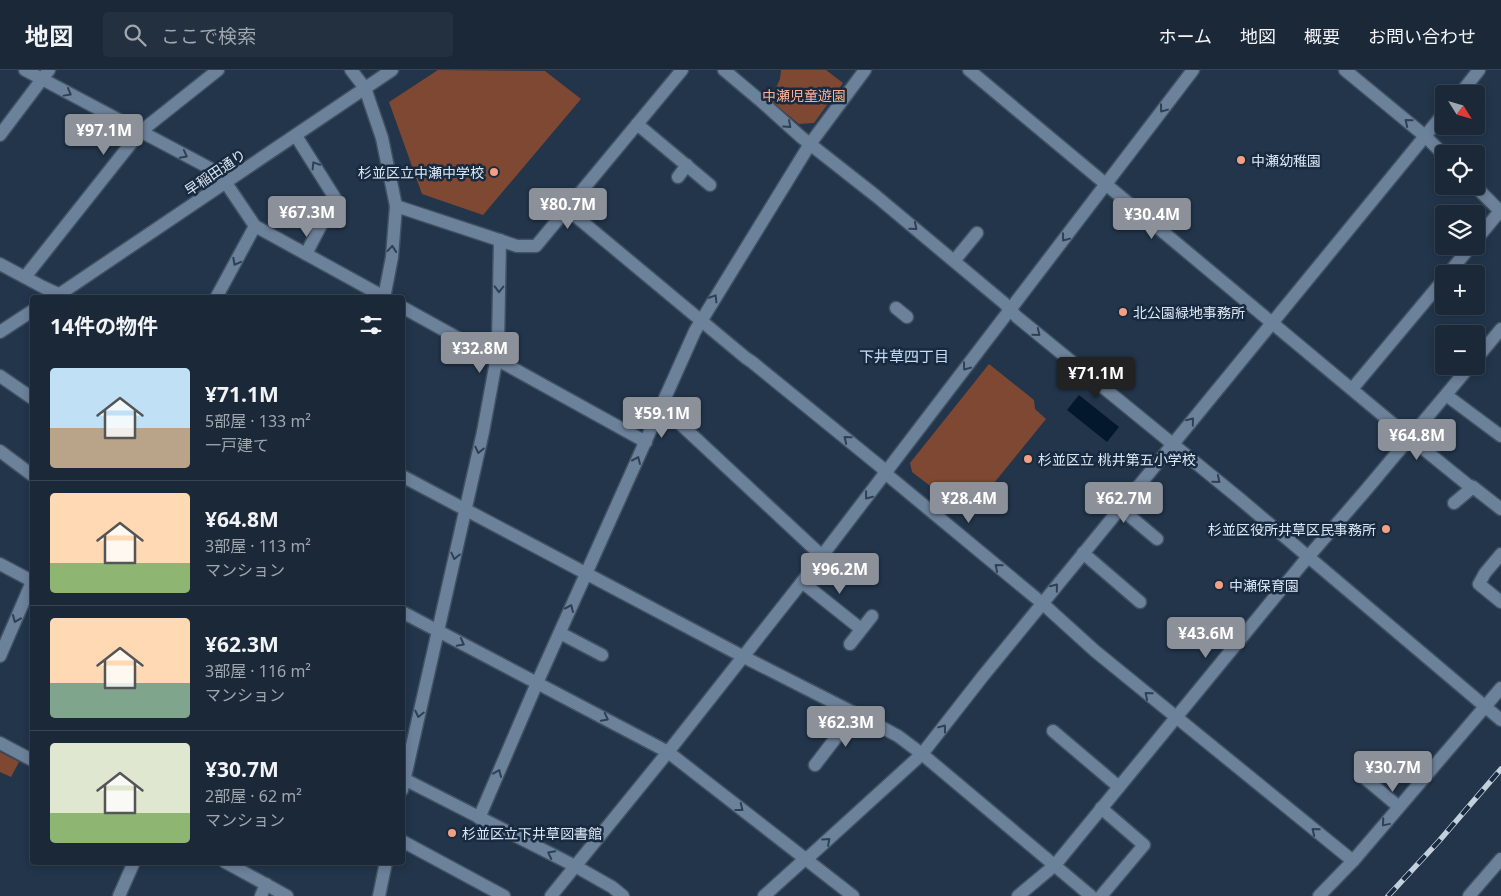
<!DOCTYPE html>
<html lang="ja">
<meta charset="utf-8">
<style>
:root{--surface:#1a2838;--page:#233040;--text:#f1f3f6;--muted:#9fa6ae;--line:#384453;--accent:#8c9099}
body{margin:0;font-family:"Noto Sans","Noto Sans JP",sans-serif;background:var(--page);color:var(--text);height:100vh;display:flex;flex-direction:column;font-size:19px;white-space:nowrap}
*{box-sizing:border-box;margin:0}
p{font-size:16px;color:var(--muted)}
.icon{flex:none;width:28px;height:28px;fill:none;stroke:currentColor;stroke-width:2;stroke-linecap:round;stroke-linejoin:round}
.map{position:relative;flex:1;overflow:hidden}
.details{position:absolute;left:30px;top:225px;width:375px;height:570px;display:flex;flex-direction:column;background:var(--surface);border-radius:5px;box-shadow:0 2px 8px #0003,0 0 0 1px var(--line)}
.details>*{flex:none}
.needle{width:32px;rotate:127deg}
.tools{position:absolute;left:1435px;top:15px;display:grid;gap:10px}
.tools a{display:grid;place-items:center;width:50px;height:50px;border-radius:5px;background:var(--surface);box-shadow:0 2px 8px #0003,0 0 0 1px var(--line);font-size:25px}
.price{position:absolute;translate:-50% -42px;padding:0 11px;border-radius:5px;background:var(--accent);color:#fff;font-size:16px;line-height:32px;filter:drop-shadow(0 1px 2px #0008)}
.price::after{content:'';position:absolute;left:50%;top:30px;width:15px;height:11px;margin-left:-8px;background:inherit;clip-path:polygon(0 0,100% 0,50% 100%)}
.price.selected{background:#222;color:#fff}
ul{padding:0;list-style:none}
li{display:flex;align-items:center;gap:15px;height:125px;padding:0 20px}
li+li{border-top:1px solid var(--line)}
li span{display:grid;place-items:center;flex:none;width:140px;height:100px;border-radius:5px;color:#555}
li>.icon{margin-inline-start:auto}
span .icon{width:60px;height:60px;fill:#fffc;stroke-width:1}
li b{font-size:21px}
h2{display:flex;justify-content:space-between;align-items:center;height:60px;padding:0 20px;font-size:21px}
header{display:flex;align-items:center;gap:30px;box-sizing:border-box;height:70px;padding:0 25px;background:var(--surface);border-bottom:1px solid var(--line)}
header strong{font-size:24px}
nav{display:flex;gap:28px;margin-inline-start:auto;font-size:18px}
.search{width:350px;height:45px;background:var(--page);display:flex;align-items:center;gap:12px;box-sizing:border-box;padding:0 18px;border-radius:5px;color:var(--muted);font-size:19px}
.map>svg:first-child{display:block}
.green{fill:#7f4833}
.water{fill:#03172d}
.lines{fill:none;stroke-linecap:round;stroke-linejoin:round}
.minor-casing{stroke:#405162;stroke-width:15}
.tertiary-casing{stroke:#405162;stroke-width:15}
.secondary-casing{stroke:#405162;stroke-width:15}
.minor{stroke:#6c819a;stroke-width:12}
.tertiary{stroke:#6c819a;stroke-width:12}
.secondary{stroke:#6c819a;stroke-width:12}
.rail-casing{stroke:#c3d0de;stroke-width:5.5}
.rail{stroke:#182a3f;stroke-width:4;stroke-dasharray:11;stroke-linecap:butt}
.oneway{stroke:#2d4056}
.poi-dot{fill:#f3a082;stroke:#182a3f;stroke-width:2}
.labels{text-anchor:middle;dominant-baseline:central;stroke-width:5;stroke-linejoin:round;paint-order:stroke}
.park-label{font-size:14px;fill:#fbb095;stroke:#182a3f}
.poi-label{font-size:14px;fill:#dbe7f5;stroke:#182a3f;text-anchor:start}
.street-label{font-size:14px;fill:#dbe7f5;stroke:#182a3f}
.neighbourhood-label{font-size:15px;fill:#c5ddf8;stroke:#182a3f}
</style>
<header>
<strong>地図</strong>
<div class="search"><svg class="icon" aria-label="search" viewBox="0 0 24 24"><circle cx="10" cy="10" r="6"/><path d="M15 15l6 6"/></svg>ここで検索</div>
<nav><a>ホーム</a><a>地図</a><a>概要</a><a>お問い合わせ</a></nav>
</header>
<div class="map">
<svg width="1501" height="826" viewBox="0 0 1501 826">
<rect width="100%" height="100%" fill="#22354a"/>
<!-- green -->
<g class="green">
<polygon points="438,0 545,1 581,29 483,145 422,124 389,32"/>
<polygon points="781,0 826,0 843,13 814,53 799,54 770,30 780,9"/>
<polygon points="989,294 1034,330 1035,339 1046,349 968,445 912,402 910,393"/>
<polygon points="0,682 19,692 11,707 0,702"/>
</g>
<!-- water -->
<polygon class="water" points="1079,325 1119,357 1107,372 1067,340"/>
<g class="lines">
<!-- minor casing -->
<g class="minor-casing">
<g id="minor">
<polyline points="25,0 217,102 226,113 255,156 386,228"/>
<polyline points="351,0 365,18 382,68 396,136 392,187 384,228"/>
<polyline points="724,0 762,32 801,67 876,126 1004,233 1017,247 1240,429 1501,650"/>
<polyline points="969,0 1410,368 1468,415 1473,417 1501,439"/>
<polyline points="1345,0 1425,66 1444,85"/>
<polyline points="1460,24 1479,0"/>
<polyline points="637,54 710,115"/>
<polyline points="0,65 49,0"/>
<polyline points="296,66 335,128 306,184"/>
<polyline points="678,107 687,95"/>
<polyline points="1475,116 1501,142"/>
<polyline points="396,136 517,176 536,176 682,0"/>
<polyline points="567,139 746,288 752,292 881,397 885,403 1042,533 1095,581 1353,791"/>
<polyline points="1476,170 1500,141"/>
<polyline points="954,191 977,163"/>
<polyline points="1448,204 1471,176"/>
<polyline points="25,207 140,62 218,0"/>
<polyline points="216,228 255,156"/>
<polyline points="402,237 646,372"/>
<polyline points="896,238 907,247"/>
<polyline points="0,306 32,328"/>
<polyline points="1352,319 1444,209"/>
<polyline points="1446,325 1501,366"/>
<polyline points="661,336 822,486"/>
<polyline points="0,381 32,405"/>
<polyline points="1454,433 1473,417"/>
<polyline points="1120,438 1157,469"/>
<polyline points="1083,483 1140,532"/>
<polyline points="1501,484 1485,503 1479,514 1501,532"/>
<polyline points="0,494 32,511"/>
<polyline points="802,512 861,559"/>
<polyline points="402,542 668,682 853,826"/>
<polyline points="560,563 602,585"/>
<polyline points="850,574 872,546"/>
<polyline points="0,586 32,512"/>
<polyline points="1053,661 1119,717"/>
<polyline points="0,673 32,690"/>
<polyline points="815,695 855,643"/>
<polyline points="1361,705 1399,737"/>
<polyline points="402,708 575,796 612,817 623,826"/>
<polyline points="402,720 483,362 495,297 498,273 500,170"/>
<polyline points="479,748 537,613 695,261 810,74 865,0"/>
<polyline points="402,771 504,826"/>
<polyline points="225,792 287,826"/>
<polyline points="119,826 134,792"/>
<polyline points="261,826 266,814"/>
<polyline points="379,826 386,792"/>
<polyline points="551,826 668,682 802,512 1193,0"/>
<polyline points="764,826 805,789 811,785 922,684 983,606 1444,43"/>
<polyline points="1101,826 1144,775 1101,738"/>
<polyline points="1319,826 1353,791 1501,618"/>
<polyline points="1469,826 1501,789"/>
</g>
</g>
<!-- tertiary casing -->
<g class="tertiary-casing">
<g id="tertiary">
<polyline points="0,194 43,217 67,228"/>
<polyline points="1476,289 1501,259"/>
<polyline points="402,406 744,587 872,652 898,666 922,684 1091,826"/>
<polyline points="1018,826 1055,795 1302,494 1366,420 1470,296"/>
</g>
</g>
<!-- secondary casing -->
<g class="secondary-casing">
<g id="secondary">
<polyline points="54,228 392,0"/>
<polyline points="0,262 32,241"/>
</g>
</g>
<!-- minor -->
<use href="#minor" class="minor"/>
<!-- tertiary -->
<use href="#tertiary" class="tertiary"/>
<!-- secondary -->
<use href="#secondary" class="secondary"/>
<!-- rail casing -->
<g class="rail-casing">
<polyline id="rail" points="1388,826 1439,771 1501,699"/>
</g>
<!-- rail -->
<use href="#rail" class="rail"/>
</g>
<!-- one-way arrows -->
<defs><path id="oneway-chevron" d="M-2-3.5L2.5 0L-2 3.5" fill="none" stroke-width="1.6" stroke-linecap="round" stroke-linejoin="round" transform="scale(1.25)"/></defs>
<g class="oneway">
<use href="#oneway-chevron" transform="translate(68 23) rotate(29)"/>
<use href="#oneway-chevron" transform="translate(1163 39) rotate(127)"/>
<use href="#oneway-chevron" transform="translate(1408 52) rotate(-141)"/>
<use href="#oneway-chevron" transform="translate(788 55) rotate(42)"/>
<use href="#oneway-chevron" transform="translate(184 85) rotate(28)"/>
<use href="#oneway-chevron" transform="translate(315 95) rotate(-122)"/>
<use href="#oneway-chevron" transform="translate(914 157) rotate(40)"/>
<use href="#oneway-chevron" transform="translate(1065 168) rotate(127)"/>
<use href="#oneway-chevron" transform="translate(392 179) rotate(-85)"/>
<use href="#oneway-chevron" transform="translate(236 192) rotate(118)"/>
<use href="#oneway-chevron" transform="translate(499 219) rotate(91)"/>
<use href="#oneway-chevron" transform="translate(714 228) rotate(-58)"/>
<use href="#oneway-chevron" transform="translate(1037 263) rotate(39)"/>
<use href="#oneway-chevron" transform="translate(966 297) rotate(127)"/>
<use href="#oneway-chevron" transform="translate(1191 351) rotate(-51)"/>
<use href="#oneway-chevron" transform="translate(847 369) rotate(-141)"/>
<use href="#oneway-chevron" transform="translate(479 380) rotate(103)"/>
<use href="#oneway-chevron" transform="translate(637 390) rotate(-66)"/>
<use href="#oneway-chevron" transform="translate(1217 410) rotate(40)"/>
<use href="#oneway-chevron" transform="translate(868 426) rotate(128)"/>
<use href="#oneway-chevron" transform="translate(455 486) rotate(103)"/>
<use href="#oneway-chevron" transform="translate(998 497) rotate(-140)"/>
<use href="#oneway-chevron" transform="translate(1055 517) rotate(-51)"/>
<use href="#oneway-chevron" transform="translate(570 538) rotate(-66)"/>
<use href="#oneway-chevron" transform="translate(16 549) rotate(113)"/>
<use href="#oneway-chevron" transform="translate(461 573) rotate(28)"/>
<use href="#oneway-chevron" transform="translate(1148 625) rotate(-140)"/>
<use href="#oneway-chevron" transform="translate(419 644) rotate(103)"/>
<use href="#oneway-chevron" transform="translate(605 648) rotate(27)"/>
<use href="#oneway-chevron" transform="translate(943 658) rotate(-53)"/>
<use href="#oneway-chevron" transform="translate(498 703) rotate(-67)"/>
<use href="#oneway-chevron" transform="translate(740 738) rotate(38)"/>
<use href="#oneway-chevron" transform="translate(1385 753) rotate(130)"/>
<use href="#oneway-chevron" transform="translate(1315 761) rotate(-141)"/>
<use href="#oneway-chevron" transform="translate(827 771) rotate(-42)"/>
<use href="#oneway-chevron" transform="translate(551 784) rotate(-153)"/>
</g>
<!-- markers -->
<g class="poi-dot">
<circle cx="1241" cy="90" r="5"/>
<circle cx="494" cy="102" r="5"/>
<circle cx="1123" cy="242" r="5"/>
<circle cx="1028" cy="389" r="5"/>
<circle cx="1386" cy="459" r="5"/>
<circle cx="1219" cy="515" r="5"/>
<circle cx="452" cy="763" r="5"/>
</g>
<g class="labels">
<!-- park labels -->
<g class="park-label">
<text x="804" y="25">中瀬児童遊園</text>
</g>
<!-- poi labels -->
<g class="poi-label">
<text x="1251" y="90">中瀬幼稚園</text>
<text x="484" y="102" text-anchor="end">杉並区立中瀬中学校</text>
<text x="1133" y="242">北公園緑地事務所</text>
<text x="1038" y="389">杉並区立 桃井第五小学校</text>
<text x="1376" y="459" text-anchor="end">杉並区役所井草区民事務所</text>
<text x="1229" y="515">中瀬保育園</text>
<text x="462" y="763">杉並区立下井草図書館</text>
</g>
<!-- street labels -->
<g class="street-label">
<text transform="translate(215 102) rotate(-34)">早稲田通り</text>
</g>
<!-- neighbourhood labels -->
<g class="neighbourhood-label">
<text x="904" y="286">下井草四丁目</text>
</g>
</g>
</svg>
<div class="tools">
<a><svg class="needle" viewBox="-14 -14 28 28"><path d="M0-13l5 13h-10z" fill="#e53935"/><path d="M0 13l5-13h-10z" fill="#9fa6ae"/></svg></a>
<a><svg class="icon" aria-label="locate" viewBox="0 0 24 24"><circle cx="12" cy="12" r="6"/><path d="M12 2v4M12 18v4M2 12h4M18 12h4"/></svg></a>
<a><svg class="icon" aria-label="layers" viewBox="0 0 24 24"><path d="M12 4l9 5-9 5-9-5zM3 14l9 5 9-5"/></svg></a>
<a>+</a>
<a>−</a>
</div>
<b class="price" style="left:104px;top:86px">¥97.1M</b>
<b class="price" style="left:568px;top:160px">¥80.7M</b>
<b class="price" style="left:307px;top:168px">¥67.3M</b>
<b class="price" style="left:1152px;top:170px">¥30.4M</b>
<b class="price" style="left:480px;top:304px">¥32.8M</b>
<b class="price selected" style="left:1096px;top:329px">¥71.1M</b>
<b class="price" style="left:662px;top:369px">¥59.1M</b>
<b class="price" style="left:1417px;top:391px">¥64.8M</b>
<b class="price" style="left:969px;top:454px">¥28.4M</b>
<b class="price" style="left:1124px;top:454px">¥62.7M</b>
<b class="price" style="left:840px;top:525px">¥96.2M</b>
<b class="price" style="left:1206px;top:589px">¥43.6M</b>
<b class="price" style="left:846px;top:678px">¥62.3M</b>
<b class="price" style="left:1393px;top:723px">¥30.7M</b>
<section class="details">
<h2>14件の物件<svg class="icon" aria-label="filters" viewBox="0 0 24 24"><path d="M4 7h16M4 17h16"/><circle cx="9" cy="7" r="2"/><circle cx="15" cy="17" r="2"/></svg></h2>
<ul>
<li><span style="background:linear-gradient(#bfe0f5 60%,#b9a48a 0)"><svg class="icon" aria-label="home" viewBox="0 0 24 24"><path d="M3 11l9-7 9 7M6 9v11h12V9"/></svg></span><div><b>¥71.1M</b><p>5部屋 · 133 m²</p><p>一戸建て</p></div></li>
<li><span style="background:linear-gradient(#ffd9b3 70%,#8fb573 0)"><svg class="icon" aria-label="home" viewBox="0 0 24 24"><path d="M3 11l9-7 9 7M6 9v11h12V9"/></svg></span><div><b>¥64.8M</b><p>3部屋 · 113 m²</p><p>マンション</p></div></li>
<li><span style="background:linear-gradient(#ffd9b3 65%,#7fa58c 0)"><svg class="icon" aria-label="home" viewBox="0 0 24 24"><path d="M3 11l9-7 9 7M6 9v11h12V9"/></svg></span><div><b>¥62.3M</b><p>3部屋 · 116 m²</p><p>マンション</p></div></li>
<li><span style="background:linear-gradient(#dfe7d0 70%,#8fb573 0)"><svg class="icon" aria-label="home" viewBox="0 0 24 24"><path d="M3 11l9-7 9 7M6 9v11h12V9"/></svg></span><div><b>¥30.7M</b><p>2部屋 · 62 m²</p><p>マンション</p></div></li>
</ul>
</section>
</div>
